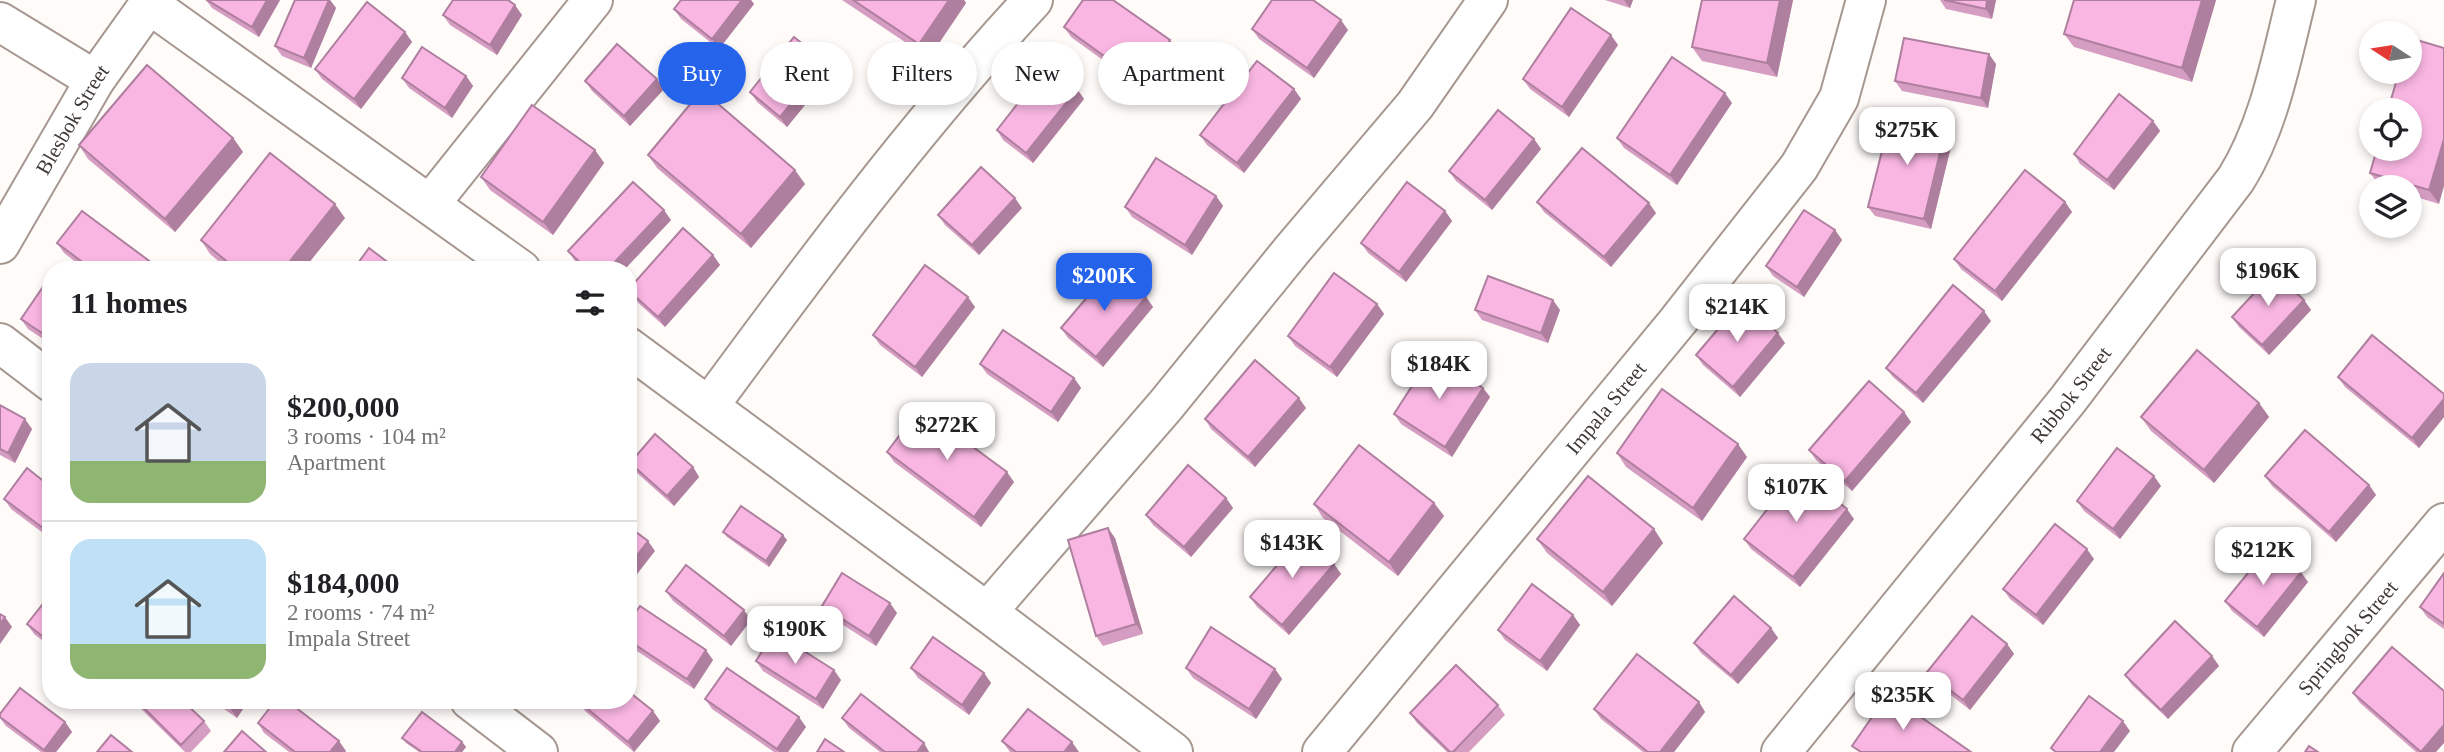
<!DOCTYPE html>
<meta charset="utf-8">
<style>
:root{--surface:#fff;--page:#f2f2f2;--text:#202124;--muted:#757577;--line:#e0e0e0;--accent:#2563eb}
body{margin:0;font-family:"Times New Roman",serif;background:var(--page);color:var(--text);height:100vh;display:flex;flex-direction:column;font-size:26px;white-space:nowrap}
*{box-sizing:border-box;margin:0}
p{font-size:23px;color:var(--muted)}
.icon{flex:none;width:38px;height:38px;fill:none;stroke:currentColor;stroke-width:2;stroke-linecap:round;stroke-linejoin:round}
.map{position:relative;flex:1;overflow:hidden}
.sheet{position:absolute;left:42px;top:261px;width:595px;height:448px;display:flex;flex-direction:column;background:var(--surface);border-radius:28px;box-shadow:0 4px 10px #0003}
.sheet>*{flex:none}
.top-card{position:absolute;left:658px;top:42px;width:665px;height:63px;display:flex;gap:14px}
.needle{width:46px;rotate:282deg}
.controls{position:absolute;left:2359px;top:21px;display:grid;gap:14px}
.controls a{display:grid;place-items:center;width:63px;height:63px;border-radius:50%;background:var(--surface);box-shadow:0 4px 10px #0003;font-size:35px}
.price{position:absolute;translate:-50% -60px;padding:0 16px;border-radius:14px;background:#fff;color:#222;font-size:23px;line-height:46px;filter:drop-shadow(0 2px 4px #0008)}
.price::after{content:'';position:absolute;left:50%;top:42px;width:21px;height:16px;margin-left:-10px;background:inherit;clip-path:polygon(0 0,100% 0,50% 100%)}
.price.on{background:var(--accent);color:#fff}
ul{padding:0;list-style:none}
li{display:flex;align-items:center;gap:21px;height:175px;padding:0 28px}
li+li{border-top:2px solid var(--line)}
li span{display:grid;place-items:center;flex:none;width:196px;height:140px;border-radius:21px;color:#555}
li>.icon{margin-inline-start:auto}
span .icon{width:84px;height:84px;fill:#fffc;stroke-width:1}
li b{font-size:30px}
h2{display:flex;justify-content:space-between;align-items:center;height:84px;padding:0 28px;font-size:30px}
.chip{padding:0 24px;border-radius:32px;background:var(--surface);box-shadow:0 4px 10px #0003;font-size:24px;line-height:63px}
.chip.on{background:var(--accent);color:#fff}
.map>svg:first-child{display:block}
.lines{fill:none;stroke-linecap:round;stroke-linejoin:round}
.street-casing{stroke:#a69890;stroke-width:42}
.street{stroke:#fff;stroke-width:38}
.wall{fill:#d69dc2}
.shaded-wall{fill:#ae7f9e}
.building{fill:#f9b6e2;stroke:#ae7f9e;stroke-width:2}
.labels{text-anchor:middle;dominant-baseline:central;stroke-width:5;stroke-linejoin:round;paint-order:stroke}
.street-label{font-size:21px;fill:#3f3936;stroke:#fff}
</style>
<div class="map">
<svg width="2444" height="752" viewBox="0 0 2444 752">
<rect width="100%" height="100%" fill="#fefbf9"/>
<g class="lines">
<!-- street casing -->
<g class="street-casing">
<g id="street">
<polyline points="149,4 521,270"/>
<polyline points="0,22 95,80"/>
<polyline points="430,204 593,0"/>
<path id="s1" d="M0,244L95,80L152,0"/>
<polyline points="0,343 51,382"/>
<polyline points="628,347 987,612 1173,752"/>
<path d="M709,406C812,266 915,127 1033,0"/>
<polyline points="987,612 1166,405 1292,250 1415,105 1488,0"/>
<polyline points="470,700 538,752"/>
<path id="s2" d="M1322,752L1678,321L1799,167L1839,98L1866,0"/>
<path id="s3" d="M1781,752L2067,401L2236,179C2269,126 2281,60 2296,0"/>
<path id="s4" d="M2252,752L2444,523"/>
</g>
</g>
<!-- street -->
<use href="#street" class="street"/>
</g>
<!-- wall -->
<g class="wall">
<polygon points="206,0 280,0 259,37 212,8"/>
<polygon points="295,0 330,0 336,8 311,68 282,56 275,46"/>
<polygon points="681,0 751,0 754,4 719,49 681,19 674,9"/>
<polygon points="842,0 964,0 966,3 929,58"/>
<polygon points="1605,0 1633,0 1630,8"/>
<polygon points="1702,0 1793,0 1777,77 1702,61 1692,47"/>
<polygon points="1940,0 1996,0 1992,19 1946,9"/>
<polygon points="2074,0 2216,0 2192,82 2074,47 2064,34"/>
<polygon points="443,15 522,15 497,55 450,25"/>
<polygon points="1064,27 1177,50 1147,92 1071,37"/>
<polygon points="1252,29 1348,30 1314,78 1259,39"/>
<polygon points="405,32 412,42 361,109 322,79 315,69"/>
<polygon points="1618,45 1569,117 1530,89 1523,79"/>
<polygon points="1996,64 1988,108 1902,91 1895,81"/>
<polygon points="832,72 787,127 757,102 750,92"/>
<polygon points="466,76 473,86 452,118 409,88 402,78"/>
<polygon points="657,79 664,89 630,126 592,91 585,81"/>
<polygon points="1077,89 1084,99 1033,163 1003,140 997,130"/>
<polygon points="1294,89 1301,99 1244,173 1207,145 1200,135"/>
<polygon points="1732,103 1677,185 1624,148 1617,138"/>
<polygon points="2153,121 2160,131 2114,190 2080,164 2074,154"/>
<polygon points="233,138 243,152 175,232 88,159 79,145"/>
<polygon points="1953,138 1931,229 1875,216 1868,207"/>
<polygon points="1534,139 1541,149 1492,210 1456,181 1449,171"/>
<polygon points="2410,149 2439,204 2410,195 2410,187 2380,186 2370,173"/>
<polygon points="595,150 604,163 553,235 490,190 481,177"/>
<polygon points="648,155 805,184 751,248 657,168"/>
<polygon points="1216,196 1223,206 1192,255 1132,217 1125,207"/>
<polygon points="1537,202 1656,213 1611,267 1544,212"/>
<polygon points="2065,202 2072,212 2002,301 1961,269 1954,259"/>
<polygon points="1022,208 979,255 945,225 938,215"/>
<polygon points="1445,211 1452,221 1406,282 1368,253 1361,243"/>
<polygon points="345,218 303,270 229,270 210,254 201,240"/>
<polygon points="671,220 624,270 584,270 575,261 568,251"/>
<polygon points="1835,230 1842,240 1804,297 1773,276 1766,266"/>
<polygon points="57,243 152,263 157,270 86,270 64,253"/>
<polygon points="713,255 720,265 665,327 635,300 628,290"/>
<polygon points="51,279 51,344 28,329 21,319"/>
<polygon points="1146,297 1153,307 1103,367 1068,338 1061,328"/>
<polygon points="2304,300 2311,310 2269,355 2239,327 2232,317"/>
<polygon points="1377,304 1384,314 1337,377 1295,346 1288,336"/>
<polygon points="975,307 922,377 880,345 873,335"/>
<polygon points="1475,310 1560,310 1548,343 1482,320"/>
<polygon points="1991,321 1923,403 1893,377 1886,368"/>
<polygon points="1785,343 1740,397 1703,365 1696,355"/>
<polygon points="980,364 1074,378 1081,388 1058,422 987,374"/>
<polygon points="2338,377 2444,394 2444,417 2419,448 2345,387"/>
<polygon points="1483,388 1490,397 1452,457 1401,424 1394,414"/>
<polygon points="2259,403 2269,417 2214,483 2151,431 2141,417"/>
<polygon points="0,405 32,429 15,463 0,455"/>
<polygon points="1306,408 1255,467 1211,429 1205,419"/>
<polygon points="1904,412 1911,422 1852,491 1816,460 1809,450"/>
<polygon points="887,452 1014,482 981,527 894,462"/>
<polygon points="1617,453 1747,457 1702,521 1626,467"/>
<polygon points="630,463 693,467 699,477 674,506 637,473"/>
<polygon points="2265,476 2369,485 2376,495 2336,542 2272,486"/>
<polygon points="2161,486 2120,539 2084,511 2077,501"/>
<polygon points="51,487 51,539 11,509 4,499"/>
<polygon points="1226,498 1233,508 1191,557 1153,525 1146,515"/>
<polygon points="1434,503 1444,516 1398,576 1323,518 1314,504"/>
<polygon points="1854,519 1800,587 1751,549 1744,539"/>
<polygon points="1654,529 1663,543 1612,606 1547,553 1537,539"/>
<polygon points="723,532 787,540 769,567 727,537"/>
<polygon points="1115,538 1143,634 1103,646 1096,636"/>
<polygon points="2094,559 2043,625 2010,599 2003,589"/>
<polygon points="1334,564 1341,574 1289,635 1257,607 1250,597"/>
<polygon points="2444,573 2444,629 2427,617 2420,607"/>
<polygon points="2308,582 2264,637 2232,611 2225,601"/>
<polygon points="666,591 751,620 731,646 673,601"/>
<polygon points="51,604 51,647 34,634 27,624"/>
<polygon points="822,606 897,613 876,646 829,616"/>
<polygon points="1573,615 1580,625 1547,671 1505,640 1498,630"/>
<polygon points="628,623 713,660 694,689 628,645"/>
<polygon points="1771,628 1778,638 1738,684 1701,653 1694,643"/>
<polygon points="2007,644 2014,654 1970,710 1934,682 1927,672"/>
<polygon points="2212,656 2219,666 2168,719 2132,685 2125,675"/>
<polygon points="756,661 841,680 823,709 763,671"/>
<polygon points="911,668 984,673 991,683 969,715 918,678"/>
<polygon points="1186,668 1275,669 1282,679 1256,719 1193,678"/>
<polygon points="2353,693 2436,752 2416,752 2360,703"/>
<polygon points="705,699 806,727 788,752 774,752 712,709"/>
<polygon points="132,700 182,700 204,721 211,731 191,752 185,752"/>
<polygon points="211,700 249,700 237,718"/>
<polygon points="578,701 653,711 660,721 634,752 585,711"/>
<polygon points="1699,702 1705,712 1674,752 1643,752 1601,719 1594,709"/>
<polygon points="1498,705 1505,715 1469,752 1447,752 1417,723 1410,713"/>
<polygon points="0,714 65,722 72,732 56,752 41,752 6,726 0,718"/>
<polygon points="842,718 924,743 929,752 880,752 849,728"/>
<polygon points="258,723 346,751 345,752 289,752 264,733"/>
<polygon points="402,738 462,742 466,747 462,752 419,752 406,743"/>
<polygon points="1002,741 1079,752 1010,752"/>
</g>
<!-- shaded-wall -->
<g class="shaded-wall">
<polygon points="267,0 280,0 259,37 252,27"/>
<polygon points="329,0 330,0 336,8 311,68 304,58"/>
<polygon points="742,0 751,0 754,4 719,49 712,39"/>
<polygon points="949,0 964,0 966,3 929,58 919,44"/>
<polygon points="1624,0 1633,0 1630,8"/>
<polygon points="1780,0 1793,0 1777,77 1767,63"/>
<polygon points="1987,0 1996,0 1992,19 1986,9"/>
<polygon points="2202,0 2216,0 2192,82 2182,68"/>
<polygon points="515,5 522,15 497,55 490,45"/>
<polygon points="1341,20 1348,30 1314,78 1307,68"/>
<polygon points="405,32 412,42 361,109 354,99"/>
<polygon points="1611,35 1618,45 1569,117 1562,107"/>
<polygon points="1170,40 1177,50 1147,92 1140,82"/>
<polygon points="1989,54 1996,64 1988,108 1981,98"/>
<polygon points="825,62 832,72 787,127 780,117"/>
<polygon points="466,76 473,86 452,118 445,108"/>
<polygon points="657,79 664,89 630,126 624,116"/>
<polygon points="1077,89 1084,99 1033,163 1026,153"/>
<polygon points="1294,89 1301,99 1244,173 1237,163"/>
<polygon points="1725,93 1732,103 1677,185 1670,175"/>
<polygon points="2153,121 2160,131 2114,190 2107,180"/>
<polygon points="1946,128 1953,138 1931,229 1924,219"/>
<polygon points="233,138 243,152 175,232 165,219"/>
<polygon points="1534,139 1541,149 1492,210 1485,200"/>
<polygon points="2444,139 2444,186 2439,204 2429,190"/>
<polygon points="595,150 604,163 553,235 543,222"/>
<polygon points="795,170 805,184 751,248 741,234"/>
<polygon points="1216,196 1223,206 1192,255 1185,245"/>
<polygon points="1015,198 1022,208 979,255 972,245"/>
<polygon points="2065,202 2072,212 2002,301 1995,291"/>
<polygon points="1649,203 1656,213 1611,267 1604,257"/>
<polygon points="335,204 345,218 303,270 283,270"/>
<polygon points="664,210 671,220 624,270 607,270"/>
<polygon points="1445,211 1452,221 1406,282 1399,272"/>
<polygon points="1835,230 1842,240 1804,297 1797,287"/>
<polygon points="713,255 720,265 665,327 658,317"/>
<polygon points="152,263 157,270 148,270"/>
<polygon points="968,297 975,307 922,377 915,367"/>
<polygon points="1146,297 1153,307 1103,367 1096,357"/>
<polygon points="1553,300 1560,310 1548,343 1541,333"/>
<polygon points="2304,300 2311,310 2269,355 2262,345"/>
<polygon points="1377,304 1384,314 1337,377 1330,367"/>
<polygon points="1984,311 1991,321 1923,403 1916,393"/>
<polygon points="1778,333 1785,343 1740,397 1733,387"/>
<polygon points="1074,378 1081,388 1058,422 1051,412"/>
<polygon points="1483,388 1490,397 1452,457 1445,447"/>
<polygon points="1299,398 1306,408 1255,467 1248,457"/>
<polygon points="2444,399 2444,417 2419,448 2412,438"/>
<polygon points="2259,403 2269,417 2214,483 2204,470"/>
<polygon points="1904,412 1911,422 1852,491 1845,481"/>
<polygon points="25,419 32,429 15,463 8,453"/>
<polygon points="1738,444 1747,457 1702,521 1693,508"/>
<polygon points="693,467 699,477 674,506 667,496"/>
<polygon points="1007,472 1014,482 981,527 974,517"/>
<polygon points="2154,476 2161,486 2120,539 2113,529"/>
<polygon points="2369,485 2376,495 2336,542 2329,532"/>
<polygon points="1226,498 1233,508 1191,557 1184,547"/>
<polygon points="1434,503 1444,516 1398,576 1389,562"/>
<polygon points="1847,509 1854,519 1800,587 1793,577"/>
<polygon points="1108,528 1115,538 1143,634 1136,624"/>
<polygon points="1654,529 1663,543 1612,606 1603,592"/>
<polygon points="783,535 787,540 769,567 766,561"/>
<polygon points="648,541 655,551 634,578 628,570 628,567"/>
<polygon points="2087,549 2094,559 2043,625 2036,615"/>
<polygon points="1334,564 1341,574 1289,635 1282,625"/>
<polygon points="2301,572 2308,582 2264,637 2257,627"/>
<polygon points="890,603 897,613 876,646 869,636"/>
<polygon points="744,610 751,620 731,646 724,636"/>
<polygon points="1573,615 1580,625 1547,671 1540,661"/>
<polygon points="5,617 12,627 0,644 0,624"/>
<polygon points="1771,628 1778,638 1738,684 1731,675"/>
<polygon points="2007,644 2014,654 1970,710 1963,700"/>
<polygon points="706,650 713,660 694,689 687,679"/>
<polygon points="2212,656 2219,666 2168,719 2161,710"/>
<polygon points="1275,669 1282,679 1256,719 1249,709"/>
<polygon points="834,670 841,680 823,709 816,699"/>
<polygon points="984,673 991,683 969,715 962,705"/>
<polygon points="235,700 249,700 237,718 230,708"/>
<polygon points="1699,702 1705,712 1674,752 1660,752"/>
<polygon points="653,711 660,721 634,752 628,742"/>
<polygon points="799,717 806,727 788,752 779,752 777,749"/>
<polygon points="2123,721 2130,731 2114,752 2100,752"/>
<polygon points="65,722 72,732 56,752 45,752 44,750"/>
<polygon points="2444,725 2444,743 2436,752 2421,752"/>
<polygon points="339,741 346,751 345,752 330,752"/>
<polygon points="462,742 466,747 462,752 455,752"/>
<polygon points="1072,742 1079,752 1064,752"/>
<polygon points="924,743 929,752 917,752"/>
</g>
<!-- building -->
<g class="building">
<polygon points="207,0 267,0 252,27"/>
<polygon points="295,0 329,0 304,58 275,46"/>
<polygon points="453,0 508,0 515,5 490,45 443,15"/>
<polygon points="681,0 742,0 712,39 674,9"/>
<polygon points="853,0 949,0 919,44"/>
<polygon points="1083,0 1113,0 1170,40 1140,82 1064,27"/>
<polygon points="1272,0 1313,0 1341,20 1307,68 1252,29"/>
<polygon points="1702,0 1780,0 1767,63 1692,47"/>
<polygon points="1944,0 1987,0 1986,9"/>
<polygon points="2074,0 2202,0 2182,68 2064,34"/>
<polygon points="367,2 405,32 354,99 315,69"/>
<polygon points="1571,8 1611,35 1562,107 1523,79"/>
<polygon points="794,37 825,62 780,117 750,92"/>
<polygon points="1904,38 1989,54 1981,98 1895,81"/>
<polygon points="2410,38 2444,48 2444,139 2429,190 2370,173 2377,149 2410,149 2410,110 2388,110 2399,72 2410,72"/>
<polygon points="617,44 657,79 624,116 585,81"/>
<polygon points="422,47 466,76 445,108 402,78"/>
<polygon points="1672,57 1725,93 1670,175 1617,138"/>
<polygon points="1257,61 1294,89 1237,163 1200,135"/>
<polygon points="147,65 233,138 165,219 79,145"/>
<polygon points="1047,66 1077,89 1026,153 997,130"/>
<polygon points="702,90 795,170 741,234 648,155"/>
<polygon points="2119,94 2153,121 2107,180 2074,154"/>
<polygon points="532,105 595,150 543,222 481,177"/>
<polygon points="1498,110 1534,139 1485,200 1449,171"/>
<polygon points="1891,115 1946,128 1924,219 1868,207"/>
<polygon points="1582,148 1649,203 1604,257 1537,202"/>
<polygon points="270,153 335,204 283,270 237,270 201,240"/>
<polygon points="1156,158 1216,196 1185,245 1125,207"/>
<polygon points="981,167 1015,198 972,245 938,215"/>
<polygon points="2025,170 2065,202 1995,291 1954,259"/>
<polygon points="633,182 664,210 607,270 588,270 568,251"/>
<polygon points="1407,182 1445,211 1399,272 1361,243"/>
<polygon points="1804,210 1835,230 1797,287 1766,266"/>
<polygon points="82,211 152,263 148,270 93,270 57,243"/>
<polygon points="683,228 713,255 658,317 628,290"/>
<polygon points="369,248 398,270 353,270"/>
<polygon points="925,265 968,297 915,367 873,335"/>
<polygon points="1112,268 1146,297 1096,357 1061,328"/>
<polygon points="2274,272 2304,300 2262,345 2232,317"/>
<polygon points="1334,273 1377,304 1330,367 1288,336"/>
<polygon points="1488,276 1553,300 1541,333 1475,310"/>
<polygon points="49,278 51,279 51,339 21,319"/>
<polygon points="1953,285 1984,311 1916,393 1886,368"/>
<polygon points="1741,302 1778,333 1733,387 1696,355"/>
<polygon points="1003,330 1074,378 1051,412 980,364"/>
<polygon points="2372,335 2444,394 2444,399 2412,438 2338,377"/>
<polygon points="2197,350 2259,403 2204,470 2141,417"/>
<polygon points="1432,355 1483,388 1445,447 1394,414"/>
<polygon points="1255,360 1299,398 1248,457 1205,419"/>
<polygon points="1869,381 1904,412 1845,481 1809,450"/>
<polygon points="1662,389 1738,444 1693,508 1617,453"/>
<polygon points="0,405 25,419 8,453 0,449"/>
<polygon points="920,408 1007,472 974,517 887,452"/>
<polygon points="2305,430 2369,485 2329,532 2265,476"/>
<polygon points="655,434 693,467 667,496 630,463"/>
<polygon points="1359,445 1434,503 1389,562 1314,504"/>
<polygon points="2117,448 2154,476 2113,529 2077,501"/>
<polygon points="1188,465 1226,498 1184,547 1146,515"/>
<polygon points="27,468 51,487 51,534 4,499"/>
<polygon points="1798,470 1847,509 1793,577 1744,539"/>
<polygon points="1588,476 1654,529 1603,592 1537,539"/>
<polygon points="741,506 783,535 766,561 723,532"/>
<polygon points="2055,524 2087,549 2036,615 2003,589"/>
<polygon points="628,526 648,541 628,567"/>
<polygon points="1108,528 1136,624 1096,636 1068,540"/>
<polygon points="1302,536 1334,564 1282,625 1250,597"/>
<polygon points="2270,546 2301,572 2257,627 2225,601"/>
<polygon points="686,565 744,610 724,636 666,591"/>
<polygon points="842,573 890,603 869,636 822,606"/>
<polygon points="2444,573 2444,624 2420,607"/>
<polygon points="1532,584 1573,615 1540,661 1498,630"/>
<polygon points="1734,596 1771,628 1731,675 1694,643"/>
<polygon points="46,600 51,604 51,643 27,624"/>
<polygon points="640,606 706,650 687,679 628,640 628,623"/>
<polygon points="0,614 5,617 0,624"/>
<polygon points="1972,616 2007,644 1963,700 1927,672"/>
<polygon points="2175,621 2212,656 2161,710 2125,675"/>
<polygon points="1211,627 1275,669 1249,709 1186,668"/>
<polygon points="774,632 834,670 816,699 756,661"/>
<polygon points="933,637 984,673 962,705 911,668"/>
<polygon points="2392,647 2444,691 2444,725 2421,752 2353,693"/>
<polygon points="1637,654 1699,702 1660,752 1648,752 1594,709"/>
<polygon points="1456,665 1498,705 1453,752 1450,752 1410,713"/>
<polygon points="727,668 799,717 777,749 705,699"/>
<polygon points="20,688 65,722 44,750 0,717 0,714"/>
<polygon points="628,691 653,711 628,742 578,701 579,700 628,700"/>
<polygon points="861,694 924,743 917,752 885,752 842,718"/>
<polygon points="1888,694 1971,752 1861,752 1852,746"/>
<polygon points="2089,696 2123,721 2100,752 2056,752 2051,748"/>
<polygon points="136,700 182,700 204,721 181,745"/>
<polygon points="219,700 235,700 230,708"/>
<polygon points="276,700 286,700 339,741 330,752 295,752 258,723"/>
<polygon points="1028,709 1072,742 1064,752 1016,752 1002,741"/>
<polygon points="422,712 462,742 455,752 422,752 402,738"/>
<polygon points="242,731 266,752 224,752"/>
<polygon points="111,735 132,752 97,752"/>
<polygon points="825,739 844,752 817,752"/>
<polygon points="2309,746 2318,752 2305,752"/>
</g>
<g class="labels">
<!-- street labels -->
<g class="street-label">
<text stroke="none"><textPath href="#s1" startOffset="144">Blesbok Street</textPath></text>
<text stroke="none"><textPath href="#s3" startOffset="460">Ribbok Street</textPath></text>
<text stroke="none"><textPath href="#s2" startOffset="446">Impala Street</textPath></text>
<text stroke="none"><textPath href="#s4" startOffset="149">Springbok Street</textPath></text>
</g>
</g>
</svg>
<div class="controls">
<a><svg class="needle" viewBox="-14 -14 28 28"><path d="M0-13l5 13h-10z" fill="#e53935"/><path d="M0 13l5-13h-10z" fill="#757577"/></svg></a>
<a><svg class="icon" aria-label="locate" viewBox="0 0 24 24"><circle cx="12" cy="12" r="6"/><path d="M12 2v4M12 18v4M2 12h4M18 12h4"/></svg></a>
<a><svg class="icon" aria-label="layers" viewBox="0 0 24 24"><path d="M12 4l9 5-9 5-9-5zM3 14l9 5 9-5"/></svg></a>
</div>
<b class="price" style="left:1907px;top:167px">$275K</b>
<b class="price" style="left:2268px;top:308px">$196K</b>
<b class="price on" style="left:1104px;top:313px">$200K</b>
<b class="price" style="left:1737px;top:344px">$214K</b>
<b class="price" style="left:1439px;top:401px">$184K</b>
<b class="price" style="left:947px;top:462px">$272K</b>
<b class="price" style="left:1796px;top:524px">$107K</b>
<b class="price" style="left:1292px;top:580px">$143K</b>
<b class="price" style="left:2263px;top:587px">$212K</b>
<b class="price" style="left:795px;top:666px">$190K</b>
<b class="price" style="left:1903px;top:732px">$235K</b>
<div class="top-card">
<a class="chip on">Buy</a>
<a class="chip">Rent</a>
<a class="chip">Filters</a>
<a class="chip">New</a>
<a class="chip">Apartment</a>
</div>
<section class="sheet">
<h2>11 homes<svg class="icon" aria-label="filters" viewBox="0 0 24 24"><path d="M4 7h16M4 17h16"/><circle cx="9" cy="7" r="2"/><circle cx="15" cy="17" r="2"/></svg></h2>
<ul>
<li><span style="background:linear-gradient(#c9d6e8 70%,#8fb573 0)"><svg class="icon" aria-label="home" viewBox="0 0 24 24"><path d="M3 11l9-7 9 7M6 9v11h12V9"/></svg></span><div><b>$200,000</b><p>3 rooms · 104 m²</p><p>Apartment</p></div></li>
<li><span style="background:linear-gradient(#bfe0f5 75%,#8fb573 0)"><svg class="icon" aria-label="home" viewBox="0 0 24 24"><path d="M3 11l9-7 9 7M6 9v11h12V9"/></svg></span><div><b>$184,000</b><p>2 rooms · 74 m²</p><p>Impala Street</p></div></li>
</ul>
</section>
</div>
